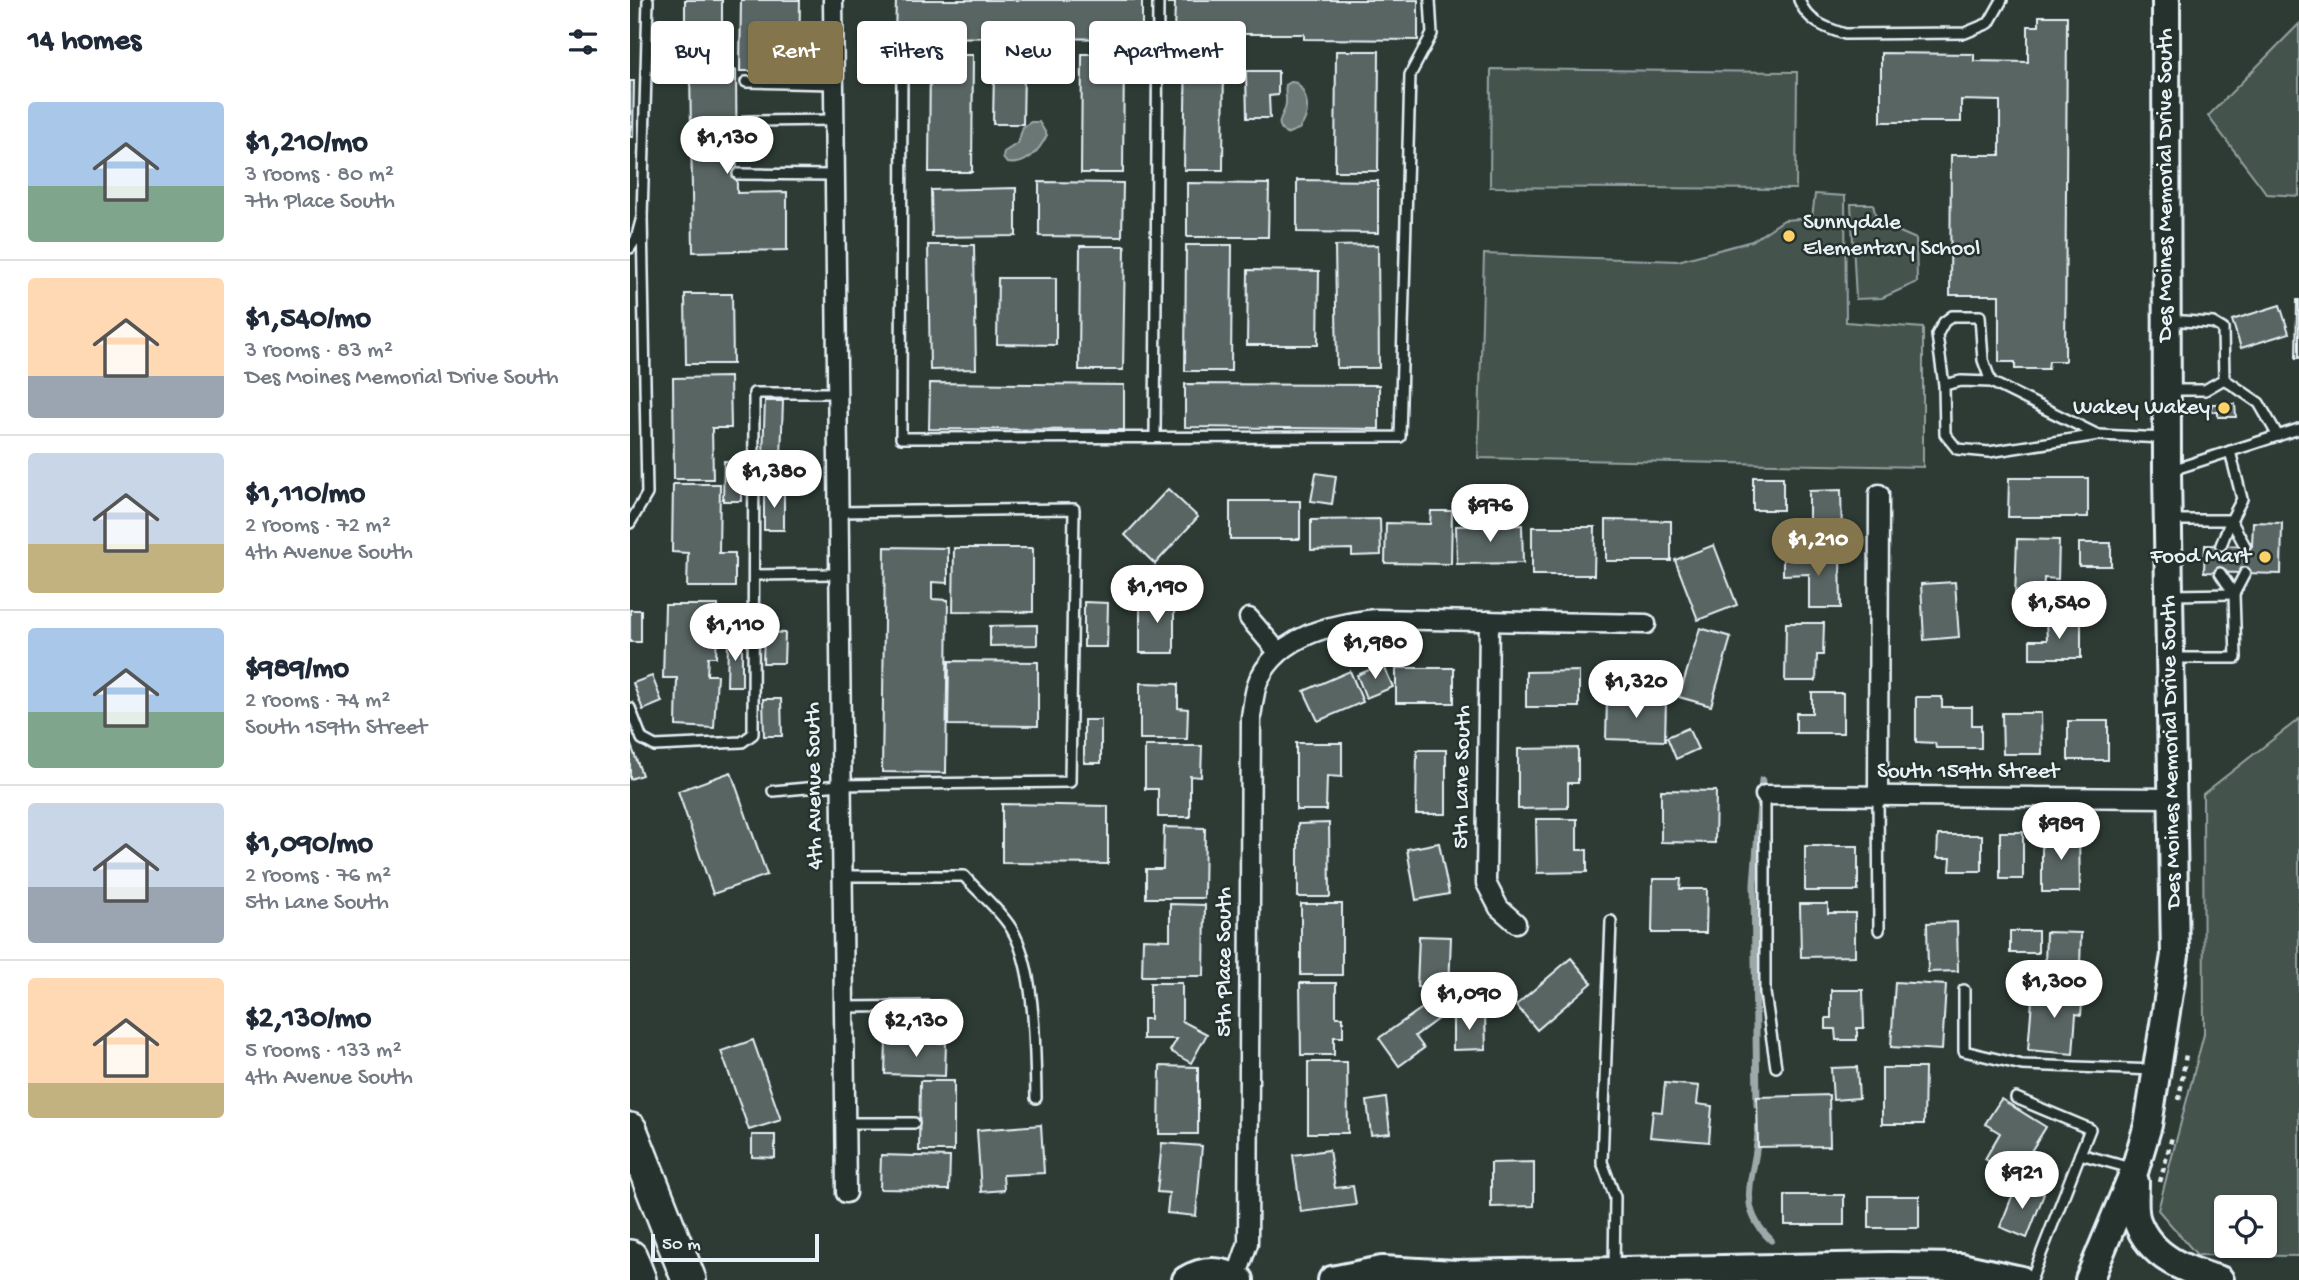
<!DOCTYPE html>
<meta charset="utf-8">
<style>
:root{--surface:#fff;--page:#f2f2f3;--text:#1f2937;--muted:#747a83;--line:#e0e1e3;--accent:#84754c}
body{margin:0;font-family:"Gochi Hand",sans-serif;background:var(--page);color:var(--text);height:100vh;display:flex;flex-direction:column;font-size:26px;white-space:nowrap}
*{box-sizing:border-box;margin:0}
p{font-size:23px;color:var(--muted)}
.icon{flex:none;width:38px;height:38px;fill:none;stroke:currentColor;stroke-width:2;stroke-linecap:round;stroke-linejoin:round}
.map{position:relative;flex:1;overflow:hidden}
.sheet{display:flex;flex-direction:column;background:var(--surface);width:630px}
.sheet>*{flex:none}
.top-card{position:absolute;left:21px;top:21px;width:665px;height:63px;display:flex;gap:14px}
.buttons{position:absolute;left:1584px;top:1195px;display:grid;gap:14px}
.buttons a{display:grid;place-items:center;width:63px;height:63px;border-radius:7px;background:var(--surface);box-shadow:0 2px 5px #0004;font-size:35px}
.scale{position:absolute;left:21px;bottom:18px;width:168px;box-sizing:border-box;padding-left:7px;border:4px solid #e8f1f8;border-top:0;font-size:19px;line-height:24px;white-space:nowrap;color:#e8f1f8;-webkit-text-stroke:5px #26332d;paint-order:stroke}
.price{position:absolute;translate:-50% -60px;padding:0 16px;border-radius:24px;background:#fff;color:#222;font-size:23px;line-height:46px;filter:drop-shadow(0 2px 4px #0008)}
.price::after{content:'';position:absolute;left:50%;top:42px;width:21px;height:16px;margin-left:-10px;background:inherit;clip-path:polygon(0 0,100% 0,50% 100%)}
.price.active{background:var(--accent);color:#fff}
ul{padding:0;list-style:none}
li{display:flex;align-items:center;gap:21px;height:175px;padding:0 28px}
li+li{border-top:2px solid var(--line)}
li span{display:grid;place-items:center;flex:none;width:196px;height:140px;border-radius:7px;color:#555}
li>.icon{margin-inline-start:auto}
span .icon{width:84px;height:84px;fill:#fffc;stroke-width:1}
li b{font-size:30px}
h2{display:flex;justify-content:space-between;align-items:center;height:84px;padding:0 28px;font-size:30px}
.tag{padding:0 24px;border-radius:7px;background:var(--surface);box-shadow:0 2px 5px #0004;font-size:24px;line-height:63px}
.tag.active{background:var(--accent);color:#fff}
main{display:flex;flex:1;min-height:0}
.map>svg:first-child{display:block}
.green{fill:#45524e;stroke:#96a2a3;stroke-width:2;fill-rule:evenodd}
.water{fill:#6b7775;stroke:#9da8a9;stroke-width:2}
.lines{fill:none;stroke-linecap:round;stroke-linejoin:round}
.stream{stroke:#9da8a9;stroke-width:7}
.building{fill:#596563;stroke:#e8f1f8;stroke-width:2}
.service-casing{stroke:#e8f1f8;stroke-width:14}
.minor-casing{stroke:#e8f1f8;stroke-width:23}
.secondary-casing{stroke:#e8f1f8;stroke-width:32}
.motorway-casing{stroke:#e8f1f8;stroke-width:38}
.path{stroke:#e8f1f8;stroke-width:4.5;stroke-dasharray:5 5;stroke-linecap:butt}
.service{stroke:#26332d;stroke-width:9}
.minor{stroke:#26332d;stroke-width:18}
.secondary{stroke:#26332d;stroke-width:26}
.motorway{stroke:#26332d;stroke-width:33}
.poi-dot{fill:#ffd166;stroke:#26332d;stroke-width:2.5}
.labels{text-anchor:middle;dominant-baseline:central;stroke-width:5;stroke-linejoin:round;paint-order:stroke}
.street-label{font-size:23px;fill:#e8f1f8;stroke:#26332d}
.poi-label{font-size:23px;fill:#e8f1f8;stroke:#26332d;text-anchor:end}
</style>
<main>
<section class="sheet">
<h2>14 homes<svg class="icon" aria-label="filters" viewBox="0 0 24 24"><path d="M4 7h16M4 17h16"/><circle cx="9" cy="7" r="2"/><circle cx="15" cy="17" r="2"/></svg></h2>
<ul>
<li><span style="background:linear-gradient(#a9c7e8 60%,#7fa58c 0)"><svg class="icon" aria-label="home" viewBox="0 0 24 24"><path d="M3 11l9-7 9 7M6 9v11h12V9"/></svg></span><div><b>$1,210/mo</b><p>3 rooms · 80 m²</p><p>7th Place South</p></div></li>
<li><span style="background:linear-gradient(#ffd9b3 70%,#9aa5b1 0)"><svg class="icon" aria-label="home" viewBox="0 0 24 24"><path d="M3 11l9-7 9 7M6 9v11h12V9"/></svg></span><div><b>$1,540/mo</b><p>3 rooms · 83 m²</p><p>Des Moines Memorial Drive South</p></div></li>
<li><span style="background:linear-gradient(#c9d6e8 65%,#c2b280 0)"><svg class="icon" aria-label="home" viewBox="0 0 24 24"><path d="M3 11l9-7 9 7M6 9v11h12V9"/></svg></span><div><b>$1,110/mo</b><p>2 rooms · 72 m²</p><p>4th Avenue South</p></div></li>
<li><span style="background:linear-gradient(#a9c7e8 60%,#7fa58c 0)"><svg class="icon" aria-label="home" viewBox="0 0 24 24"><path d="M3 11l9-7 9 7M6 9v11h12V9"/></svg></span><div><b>$989/mo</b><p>2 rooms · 74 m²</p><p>South 159th Street</p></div></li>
<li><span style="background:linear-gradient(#c9d6e8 60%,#9aa5b1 0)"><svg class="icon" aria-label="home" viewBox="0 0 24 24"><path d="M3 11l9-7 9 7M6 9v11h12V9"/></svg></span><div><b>$1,090/mo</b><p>2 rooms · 76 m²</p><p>5th Lane South</p></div></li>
<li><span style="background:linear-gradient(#ffd9b3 75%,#c2b280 0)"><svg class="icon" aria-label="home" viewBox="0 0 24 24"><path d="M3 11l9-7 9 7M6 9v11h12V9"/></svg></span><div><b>$2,130/mo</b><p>5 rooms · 133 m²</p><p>4th Avenue South</p></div></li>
</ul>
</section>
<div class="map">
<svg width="1669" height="1280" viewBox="0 0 1669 1280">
<rect width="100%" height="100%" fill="#2e3b35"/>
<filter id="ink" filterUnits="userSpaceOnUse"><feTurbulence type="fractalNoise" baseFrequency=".0143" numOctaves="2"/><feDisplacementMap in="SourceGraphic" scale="14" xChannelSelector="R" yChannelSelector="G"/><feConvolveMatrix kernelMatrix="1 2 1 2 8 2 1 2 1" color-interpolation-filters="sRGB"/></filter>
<g filter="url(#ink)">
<!-- green -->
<g class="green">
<polygon points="1669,24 1669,196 1637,194 1578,116"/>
<polygon points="861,69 1167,72 1166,189 860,187"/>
<polygon points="1185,194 1215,196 1216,322 1293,328 1293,467 848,458 854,254 1048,261 1122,241 1154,220 1182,218"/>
<polygon points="1221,204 1243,204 1247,222 1286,239 1287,282 1252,298 1226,299"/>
<path d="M1669,719V1256L1567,1255L1528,1210L1574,1034L1573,794ZM1596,1208H1634V1246H1596Z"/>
</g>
<!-- water -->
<g class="water">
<path d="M661,82L667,83C679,97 681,115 669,129L656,134C642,121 655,117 656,103C657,96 654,92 656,85Z"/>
<path d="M401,122H409L417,135C409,151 397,166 377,163L373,158L374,152L388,143L393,127Z"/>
</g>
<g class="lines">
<!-- stream -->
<g class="stream">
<polyline points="1127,1105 1124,884 1132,780"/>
<path d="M1128,1127C1129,1172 1101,1203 1141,1240"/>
</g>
</g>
<!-- building -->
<g class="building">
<polygon points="55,0 92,0 92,36 55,35"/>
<polygon points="111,0 170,0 169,71 110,71"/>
<polygon points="266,0 512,0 512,39 265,37"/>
<polygon points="537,0 788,0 788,40 674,39 674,34 544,34 545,3 537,3"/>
<polygon points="1409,16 1437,16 1435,361 1419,361 1418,369 1385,369 1385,362 1369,362 1369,295 1320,295 1321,155 1370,155 1370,101 1331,100 1331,122 1251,122 1251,53 1344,54 1344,61 1398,62 1398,26 1409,26"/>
<polygon points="556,50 594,51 593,170 554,170"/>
<polygon points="706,51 749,51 748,171 705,171"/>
<polygon points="452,54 494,54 493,173 451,173"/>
<polygon points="300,55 343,55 342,172 299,172"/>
<polygon points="106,70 107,193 157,192 157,250 63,252 60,71"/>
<polygon points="364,70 394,71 393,124 363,124"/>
<polygon points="616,71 648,71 648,95 639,96 640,118 617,118"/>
<polygon points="0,81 4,81 3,137 0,137"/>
<polygon points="667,180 748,181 748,233 667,232"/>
<polygon points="409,182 493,183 492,237 409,236"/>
<polygon points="557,183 639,184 638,237 557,237"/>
<polygon points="386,188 386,236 302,237 301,190"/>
<polygon points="298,245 344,245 346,369 300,370"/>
<polygon points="556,245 602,245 601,371 555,371"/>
<polygon points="748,245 749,368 707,368 705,246"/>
<polygon points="450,246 495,246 493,370 449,370"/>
<polygon points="618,270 689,271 688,345 617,345"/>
<polygon points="368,278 426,278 426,345 367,344"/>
<polygon points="55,294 102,294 103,364 56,364"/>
<polygon points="1667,300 1669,300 1669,358 1666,358"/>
<polygon points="1650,305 1659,333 1611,348 1602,320"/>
<polygon points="100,377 101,428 82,428 83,479 44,479 43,378"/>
<polygon points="300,383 494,385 494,430 299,429"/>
<polygon points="555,384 749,385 749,429 555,427"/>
<polygon points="135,401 153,401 151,457 133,456"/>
<polygon points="1582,404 1605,404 1606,417 1588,417 1588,412 1582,412"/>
<polygon points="94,461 112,462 111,501 93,501"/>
<polygon points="686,473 706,476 702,504 681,501"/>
<rect x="1123" y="477" width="30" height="33"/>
<polygon points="1379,478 1458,478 1458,517 1378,517"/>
<polygon points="43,484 90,484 89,553 105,553 105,587 57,587 58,553 42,552"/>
<rect x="134" y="489" width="20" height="41"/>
<polygon points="538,489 568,517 525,564 495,535"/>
<polygon points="1211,490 1212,534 1179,535 1179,491"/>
<rect x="600" y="501" width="70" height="38"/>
<polygon points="801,511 822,511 821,564 755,563 756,523 800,524"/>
<polygon points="750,519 751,555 722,556 722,549 681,550 681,520"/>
<polygon points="976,520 1041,521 1041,561 976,561"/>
<polygon points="1623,522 1652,523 1651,574 1574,572 1575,545 1622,546"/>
<polygon points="892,525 893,563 827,564 826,526"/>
<polygon points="902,527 965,527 964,575 902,575"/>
<polygon points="1387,539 1429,540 1428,579 1414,578 1413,597 1385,597"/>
<rect x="1449" y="543" width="32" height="23"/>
<polygon points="1084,545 1107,605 1068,620 1045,560"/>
<polygon points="255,547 318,548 318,583 302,582 302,599 318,600 316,773 252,772"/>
<polygon points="324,548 403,548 403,612 323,611"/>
<polygon points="1210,555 1211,608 1179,608 1179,574 1153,575 1153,556"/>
<polygon points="1325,582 1329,637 1294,640 1291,584"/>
<polygon points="544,596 544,653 510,653 510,597"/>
<polygon points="454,602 478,603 477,647 454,647"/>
<polygon points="35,605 88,605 86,657 78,657 77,675 87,675 84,728 46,726 47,678 33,678"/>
<rect x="0" y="610" width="11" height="32"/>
<polygon points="1416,621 1451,621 1451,658 1400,658 1400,640 1417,640"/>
<polygon points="1156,623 1194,623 1193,655 1187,655 1186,681 1155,681"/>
<polygon points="407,625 407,645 360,646 360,626"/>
<polygon points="1070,628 1101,637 1081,706 1049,697"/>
<polygon points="134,632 155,633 154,663 133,663"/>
<polygon points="98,640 112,640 112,686 97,686"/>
<polygon points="319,661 408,662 408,726 318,725"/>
<polygon points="753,664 763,687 736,698 727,675"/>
<rect x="766" y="668" width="58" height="35"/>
<polygon points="720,671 733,702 688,721 674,691"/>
<polygon points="949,671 949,707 896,707 896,672"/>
<polygon points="22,676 32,702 13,710 3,683"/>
<polygon points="510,683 548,684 548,708 558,709 557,739 510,739"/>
<polygon points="1182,693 1213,693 1213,733 1166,733 1166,713 1182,713"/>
<polygon points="1286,697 1312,697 1312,707 1342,707 1342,725 1351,725 1351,748 1306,748 1305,743 1286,742"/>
<polygon points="133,699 151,699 152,736 134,736"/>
<polygon points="977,699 1036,700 1035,741 976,739"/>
<polygon points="1372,713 1411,713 1412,754 1373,754"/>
<rect x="454" y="720" width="17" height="43"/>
<rect x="1438" y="721" width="40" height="39"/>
<polygon points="1058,728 1068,749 1046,759 1037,737"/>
<polygon points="0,742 12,775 0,779"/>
<polygon points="666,743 712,743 712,777 697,776 696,810 666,810"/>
<polygon points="515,746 572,746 571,777 560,776 560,817 528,817 528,789 515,789"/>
<polygon points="948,748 948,783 938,783 938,808 888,809 888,749"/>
<polygon points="787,750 816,750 816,814 786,814"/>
<polygon points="101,772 137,875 83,894 48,791"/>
<polygon points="1031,790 1086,791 1085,843 1031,842"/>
<polygon points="372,804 478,806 478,864 372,863"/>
<polygon points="906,819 947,819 947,850 957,850 957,872 907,873"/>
<polygon points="699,823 700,897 668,897 668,824"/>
<polygon points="534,827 575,828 574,898 516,898 516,869 533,869"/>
<rect x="1370" y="832" width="23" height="47"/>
<polygon points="1412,832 1449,832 1450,892 1412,892"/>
<polygon points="1308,835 1352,835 1352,871 1320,871 1321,858 1307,858"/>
<polygon points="809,843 819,894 786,900 777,849"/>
<rect x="1175" y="846" width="53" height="45"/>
<polygon points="1023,879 1051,879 1050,889 1077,889 1076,933 1022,933"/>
<polygon points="540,904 575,905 574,976 512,976 513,939 540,940"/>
<rect x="671" y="904" width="41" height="71"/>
<polygon points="1170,904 1198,904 1198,913 1225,913 1225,956 1171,957"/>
<polygon points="1327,922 1328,971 1298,972 1297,923"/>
<rect x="1380" y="931" width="28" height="22"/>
<polygon points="1416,932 1451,933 1450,967 1415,965"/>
<polygon points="789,936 821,937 819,988 787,987"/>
<polygon points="941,958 962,983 907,1030 886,1005"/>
<polygon points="1265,982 1316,985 1312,1050 1261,1047"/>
<polygon points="520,983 552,983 552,1021 577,1034 561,1063 540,1051 547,1039 513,1039 513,1019 520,1019"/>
<polygon points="670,983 706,983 706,1017 713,1017 713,1037 704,1037 704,1055 671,1055"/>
<polygon points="1403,988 1453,992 1451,1015 1446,1014 1443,1054 1398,1050"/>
<polygon points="1201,990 1233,990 1234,1028 1227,1028 1227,1040 1206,1040 1205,1029 1196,1029 1196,1018 1201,1018"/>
<polygon points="798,1004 809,1018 785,1036 794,1048 769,1066 749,1038"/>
<polygon points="855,1014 856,1049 823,1050 823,1015"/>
<polygon points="123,1040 151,1120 119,1130 91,1051"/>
<polygon points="256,1041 316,1043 315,1076 255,1074"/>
<polygon points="678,1062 717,1062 718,1133 678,1133"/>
<polygon points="530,1066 568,1067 568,1134 529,1134"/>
<polygon points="1227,1067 1229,1098 1203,1100 1201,1068"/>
<polygon points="1252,1068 1295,1068 1294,1124 1252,1124"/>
<polygon points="290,1081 324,1081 324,1151 289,1151"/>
<polygon points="1035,1083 1069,1086 1067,1104 1082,1106 1079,1142 1020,1137 1023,1111 1032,1112"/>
<polygon points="1199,1095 1200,1146 1128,1147 1127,1097"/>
<polygon points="756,1098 760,1133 741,1135 737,1101"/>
<polygon points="1371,1099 1416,1127 1385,1177 1355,1159 1370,1133 1355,1124"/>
<polygon points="411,1125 414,1173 373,1175 374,1190 351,1192 347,1130"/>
<polygon points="122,1135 145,1135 145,1158 122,1157"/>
<polygon points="532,1143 572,1146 566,1216 537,1213 539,1193 527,1192"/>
<polygon points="699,1150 705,1188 723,1186 726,1205 671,1212 663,1155"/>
<polygon points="251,1155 320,1157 319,1190 250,1189"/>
<polygon points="904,1162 904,1206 861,1207 861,1163"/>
<polygon points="1387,1184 1414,1194 1397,1238 1370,1227"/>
<rect x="1155" y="1195" width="59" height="30"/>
<rect x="1239" y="1196" width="50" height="32"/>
</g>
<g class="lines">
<!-- service casing -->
<g class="service-casing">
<g id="service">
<path d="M1169,0C1177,21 1195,28 1215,34L1335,33L1359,23L1372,0"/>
<polyline points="272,49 271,438 770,437 780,75 802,34 800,0"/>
<polyline points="116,82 204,84"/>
<polyline points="116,121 204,120"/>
<polyline points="108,174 204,175"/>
<polyline points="0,248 6,239 12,217 18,0"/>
<polyline points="1538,320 1583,323 1593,329 1594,379 1575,390 1539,390"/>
<polyline points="1594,379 1629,403 1648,436"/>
<polyline points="1314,385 1331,381 1361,382 1468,435 1359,452 1327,449 1315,434 1314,385 1307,335 1314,322 1322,316 1350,316 1353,360 1361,382"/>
<polyline points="1468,435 1535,438"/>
<polyline points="525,437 528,0"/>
<polyline points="1542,470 1669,429"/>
<polyline points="1540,520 1601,520 1612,499 1600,451"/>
<polyline points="1601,520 1615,546"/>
<polyline points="0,523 17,494 12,217"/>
<polyline points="1591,545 1601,520"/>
<polyline points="1590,573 1604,594"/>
<polyline points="124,575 207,574"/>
<polyline points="1542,595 1604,594"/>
<polyline points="1542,658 1606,658 1604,594 1615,573"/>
<polyline points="0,708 12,739 25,746 112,742 123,734 124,393 206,393"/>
<polyline points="143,791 210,785 440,782 444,509 208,512"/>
<polyline points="1135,795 1135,993 1146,1067"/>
<polyline points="1248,796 1249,930"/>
<path d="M211,876H334C349,893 369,909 381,928C406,968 405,1051 406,1098"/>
<polyline points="981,921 972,1162 985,1197 984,1270"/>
<polyline points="1334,990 1334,1051 1392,1065 1525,1070"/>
<polyline points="213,1007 314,1006"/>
<polyline points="1386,1098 1460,1129 1450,1154"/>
<polyline points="215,1123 284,1123"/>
<polyline points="1401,1280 1450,1154 1504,1169"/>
</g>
</g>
<!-- minor casing -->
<g class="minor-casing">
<g id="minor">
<polyline points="203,0 216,1193"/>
<polyline points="619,618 648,652"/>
<polyline points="859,621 856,883 869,908 886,923"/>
<polyline points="1135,795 1542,798"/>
<polyline points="1248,796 1249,494"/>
<path d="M606,1278L618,1243L621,717C623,705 624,690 629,679C651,635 701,624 746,619L1016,624"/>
</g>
</g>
<!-- secondary casing -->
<g class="secondary-casing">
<g id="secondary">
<path d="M1505,1182C1505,1194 1503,1210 1507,1221C1521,1258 1555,1270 1590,1280"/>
<path d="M556,1280C574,1269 592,1270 610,1280"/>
<polyline points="702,1280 752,1270 826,1274 1259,1266 1331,1267 1391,1280"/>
<polyline points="1459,1280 1505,1169 1518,1125 1545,955 1537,472 1536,0"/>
</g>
</g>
<!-- motorway casing -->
<g class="motorway-casing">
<g id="motorway">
<polyline points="0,1130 59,1280"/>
<polyline points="0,1257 9,1280"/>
</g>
</g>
<!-- path -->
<g class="path">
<polyline points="1549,1100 1556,1054"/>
<polyline points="1530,1182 1542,1137"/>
</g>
<!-- service -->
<use href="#service" class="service"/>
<!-- minor -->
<use href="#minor" class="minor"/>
<!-- secondary -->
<use href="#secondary" class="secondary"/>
<!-- motorway -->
<use href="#motorway" class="motorway"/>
</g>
</g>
<!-- markers -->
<g class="poi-dot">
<circle cx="1159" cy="236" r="7"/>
<circle cx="1594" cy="408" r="7"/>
<circle cx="1635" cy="557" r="7"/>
</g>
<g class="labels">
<!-- street labels -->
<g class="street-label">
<text transform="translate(1536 185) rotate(-90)">Des Moines Memorial Drive South</text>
<text transform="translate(1542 752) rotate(-91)">Des Moines Memorial Drive South</text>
<text x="1338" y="772">South 159th Street</text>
<text transform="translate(833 777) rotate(-89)">5th Lane South</text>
<text transform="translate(185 786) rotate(-91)">4th Avenue South</text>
<text transform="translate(595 962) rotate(-90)">5th Place South</text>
</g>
<!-- poi labels -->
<g class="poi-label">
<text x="1173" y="223" text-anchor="start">Sunnydale<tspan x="1173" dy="26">Elementary School</tspan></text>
<text x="1580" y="408">Wakey Wakey</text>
<text x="1621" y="557">Food Mart</text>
</g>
</g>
</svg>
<div class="buttons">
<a><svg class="icon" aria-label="locate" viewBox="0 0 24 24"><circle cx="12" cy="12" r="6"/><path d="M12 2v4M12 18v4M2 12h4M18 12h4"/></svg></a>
</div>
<div class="scale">50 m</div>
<b class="price" style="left:97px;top:176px">$1,130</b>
<b class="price" style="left:144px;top:510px">$1,380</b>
<b class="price" style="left:860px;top:544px">$976</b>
<b class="price active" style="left:1188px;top:578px">$1,210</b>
<b class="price" style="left:527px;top:625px">$1,190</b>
<b class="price" style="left:1429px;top:641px">$1,540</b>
<b class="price" style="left:105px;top:663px">$1,110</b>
<b class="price" style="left:745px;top:681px">$1,980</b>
<b class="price" style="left:1006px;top:720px">$1,320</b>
<b class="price" style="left:1431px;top:862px">$989</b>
<b class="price" style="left:1424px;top:1020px">$1,300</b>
<b class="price" style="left:839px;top:1032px">$1,090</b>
<b class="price" style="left:286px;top:1059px">$2,130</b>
<b class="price" style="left:1392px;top:1211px">$921</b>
<div class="top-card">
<a class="tag">Buy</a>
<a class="tag active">Rent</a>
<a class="tag">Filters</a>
<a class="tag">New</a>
<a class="tag">Apartment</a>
</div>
</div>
</main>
